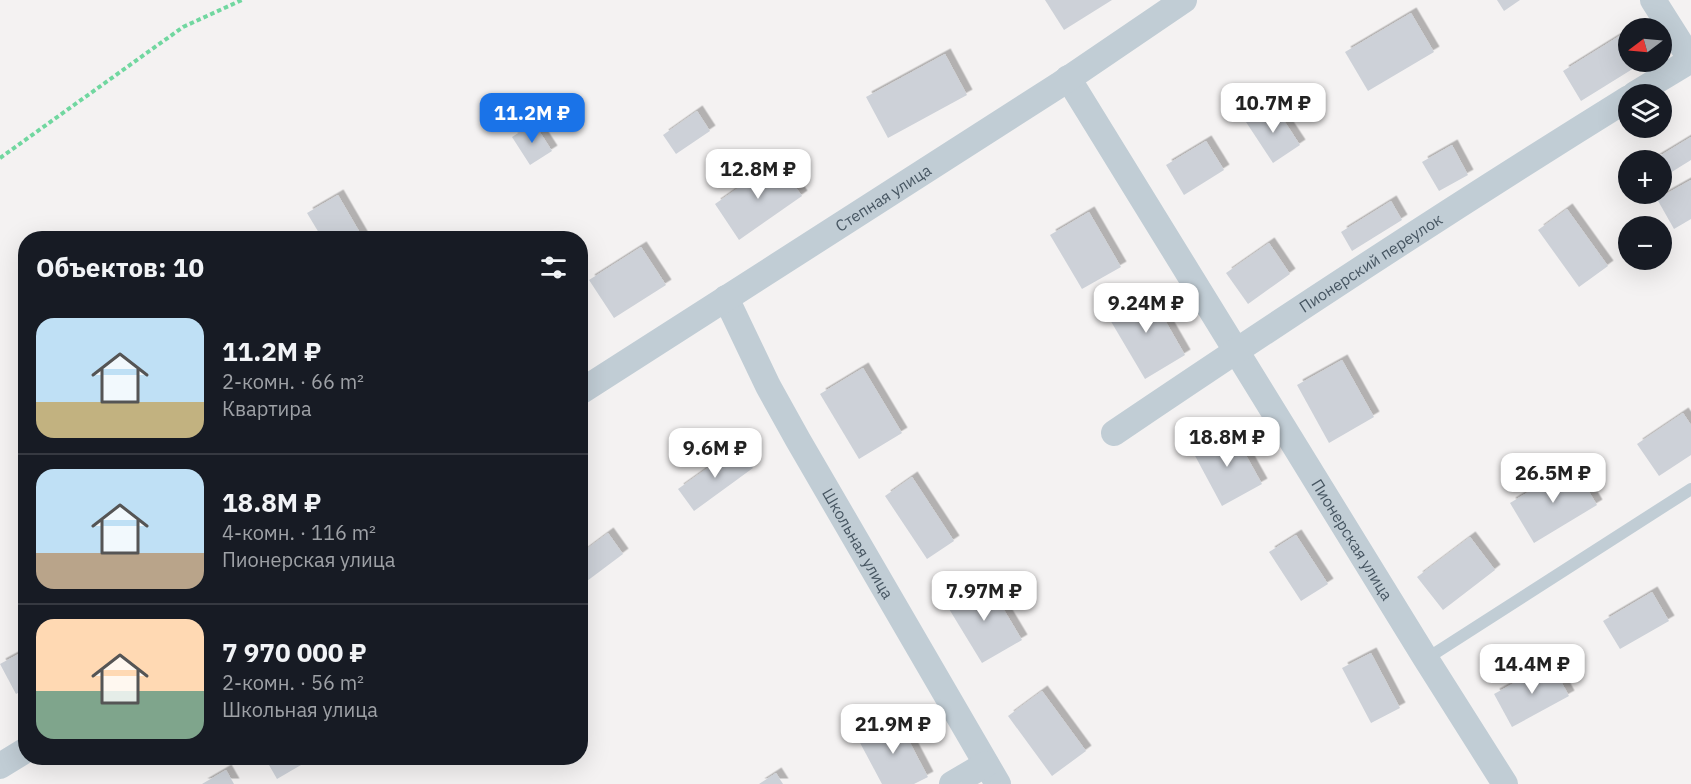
<!DOCTYPE html>
<html lang="ru">
<meta charset="utf-8">
<style>
:root{--surface:#171b24;--page:#20242c;--text:#f1f3f6;--muted:#9ea1a6;--line:#363941;--accent:#1a73e8}
body{margin:0;font-family:"IBM Plex Sans",sans-serif;background:var(--page);color:var(--text);height:100vh;display:flex;flex-direction:column;font-size:22px;white-space:nowrap}
*{box-sizing:border-box;margin:0}
p{font-size:20px;color:var(--muted)}
.icon{flex:none;width:33px;height:33px;fill:none;stroke:currentColor;stroke-width:2;stroke-linecap:round;stroke-linejoin:round}
.map{position:relative;flex:1;overflow:hidden}
.panel{position:absolute;left:18px;top:231px;width:570px;height:534px;display:flex;flex-direction:column;background:var(--surface);border-radius:24px;box-shadow:0 6px 24px #0002}
.panel>*{flex:none}
.needle{width:39px;rotate:254deg}
.controls{position:absolute;left:1618px;top:18px;display:grid;gap:12px}
.controls a{display:grid;place-items:center;width:54px;height:54px;border-radius:50%;background:var(--surface);box-shadow:0 6px 24px #0002;font-size:30px}
.price{position:absolute;translate:-50% -51px;padding:0 14px;border-radius:12px;background:#fff;color:#222;font-size:20px;line-height:39px;filter:drop-shadow(0 2px 3px #0008)}
.price::after{content:'';position:absolute;left:50%;top:36px;width:18px;height:14px;margin-left:-9px;background:inherit;clip-path:polygon(0 0,100% 0,50% 100%)}
.price.current{background:var(--accent);color:#fff}
ul{padding:0;list-style:none}
li{display:flex;align-items:center;gap:18px;height:150px;padding:0 18px}
li+li{border-top:2px solid var(--line)}
li span{display:grid;place-items:center;flex:none;width:168px;height:120px;border-radius:18px;color:#555}
li>.icon{margin-inline-start:auto}
span .icon{width:72px;height:72px;fill:#fffc;stroke-width:1}
li b{font-size:26px}
h2{display:flex;justify-content:space-between;align-items:center;height:72px;padding:0 18px;font-size:26px}
.map>svg:first-child{display:block}
.building{fill:#cdd1d8;filter:url(#shadow)}
.lines{fill:none;stroke-linecap:round;stroke-linejoin:round}
.path{stroke:#71d7a0;stroke-width:4;stroke-dasharray:4.5 3;stroke-linecap:butt}
.lane{stroke:#c1cdd5;stroke-width:12}
.street{stroke:#c1cdd5;stroke-width:26}
.labels{text-anchor:middle;dominant-baseline:central;stroke-width:5;stroke-linejoin:round;paint-order:stroke}
.street-label{font-size:16px;fill:#475662;stroke:#fff}
</style>
<div class="map">
<svg width="1691" height="784" viewBox="0 0 1691 784">
<defs>
<filter id="shadow"><feDropShadow dx="5.5" dy="-5.5" stdDeviation="0" flood-color="#0004"/></filter>
</defs>
<rect width="100%" height="100%" fill="#f4f2f2"/>
<!-- building -->
<g class="building">
<polygon points="1045,0 1112,0 1064,30"/>
<polygon points="1497,0 1520,0 1504,11"/>
<polygon points="1411,13 1434,52 1368,91 1345,52"/>
<polygon points="1621,35 1629,49 1629,62 1637,62 1639,65 1581,101 1563,71"/>
<polygon points="945,54 967,95 888,138 866,97"/>
<polygon points="1273,104 1300,145 1273,163 1246,122"/>
<polygon points="697,111 710,131 676,154 663,135"/>
<polygon points="534,123 552,151 530,165 512,137"/>
<polygon points="1691,137 1691,160 1662,178 1662,160 1653,160"/>
<polygon points="1206,141 1224,170 1184,195 1166,165"/>
<polygon points="1452,145 1468,175 1439,191 1422,162"/>
<polygon points="777,161 802,196 739,240 715,204"/>
<polygon points="1691,180 1691,219 1674,229 1657,199"/>
<polygon points="338,195 363,238 322,238 307,213"/>
<polygon points="1391,201 1402,220 1352,251 1341,232"/>
<polygon points="1567,209 1608,266 1579,287 1538,230"/>
<polygon points="1089,212 1121,267 1082,289 1050,235"/>
<polygon points="1269,243 1290,274 1248,304 1226,273"/>
<polygon points="641,247 666,285 614,318 589,280"/>
<polygon points="1147,289 1185,355 1145,379 1106,313"/>
<polygon points="1342,360 1374,417 1329,443 1297,385"/>
<polygon points="863,368 902,433 859,459 820,394"/>
<polygon points="1683,413 1691,425 1691,455 1659,476 1637,444"/>
<polygon points="1232,430 1262,484 1222,506 1193,452"/>
<polygon points="737,447 753,468 694,511 678,489"/>
<polygon points="1573,465 1597,505 1534,543 1510,503"/>
<polygon points="912,477 954,541 927,559 885,496"/>
<polygon points="608,533 623,554 587,581 580,572 580,554"/>
<polygon points="1296,535 1328,584 1301,601 1269,552"/>
<polygon points="1470,537 1495,570 1443,610 1417,577"/>
<polygon points="986,580 1022,640 982,663 946,604"/>
<polygon points="1652,592 1669,621 1620,649 1603,621"/>
<polygon points="26,650 26,689 16,694 0,664"/>
<polygon points="1371,653 1400,708 1371,723 1342,668"/>
<polygon points="1551,663 1569,696 1512,727 1494,694"/>
<polygon points="1042,691 1086,751 1052,776 1008,716"/>
<polygon points="897,718 928,777 914,784 882,784 858,739"/>
<polygon points="265,758 313,758 277,779"/>
<polygon points="226,770 234,784 202,784"/>
<polygon points="776,773 783,784 759,784"/>
</g>
<g class="lines">
<!-- path -->
<polyline class="path" points="0,158 183,27 242,0"/>
<!-- lane -->
<polyline class="lane" points="1426,659 1691,489"/>
<!-- street -->
<g class="street">
<polyline points="1653,0 1691,60"/>
<path id="s1" d="M1068,78L1426,659L1505,784"/>
<polyline points="1635,94 1691,60"/>
<path id="s2" d="M726,298L768,386L798,440L998,784"/>
<path id="s3" d="M580,392L1059,85L1184,0"/>
<path id="s4" d="M1114,433C1284,318 1455,206 1629,98"/>
<polyline points="0,766 26,750"/>
<polyline points="952,784 986,764"/>
</g>
</g>
<g class="labels">
<!-- street labels -->
<g class="street-label">
<text stroke="none"><textPath href="#s3" startOffset="360">Степная улица</textPath></text>
<text stroke="none"><textPath href="#s4" startOffset="308">Пионерский переулок</textPath></text>
<text stroke="none"><textPath href="#s1" startOffset="542">Пионерская улица</textPath></text>
<text stroke="none"><textPath href="#s2" startOffset="279">Школьная улица</textPath></text>
</g>
</g>
</svg>
<div class="controls">
<a><svg class="needle" viewBox="-14 -14 28 28"><path d="M0-13l5 13h-10z" fill="#e53935"/><path d="M0 13l5-13h-10z" fill="#9ea1a6"/></svg></a>
<a><svg class="icon" aria-label="layers" viewBox="0 0 24 24"><path d="M12 4l9 5-9 5-9-5zM3 14l9 5 9-5"/></svg></a>
<a>+</a>
<a>−</a>
</div>
<b class="price" style="left:1273px;top:134px">10.7M ₽</b>
<b class="price current" style="left:532px;top:144px">11.2M ₽</b>
<b class="price" style="left:758px;top:200px">12.8M ₽</b>
<b class="price" style="left:1146px;top:334px">9.24M ₽</b>
<b class="price" style="left:1227px;top:468px">18.8M ₽</b>
<b class="price" style="left:715px;top:479px">9.6M ₽</b>
<b class="price" style="left:1553px;top:504px">26.5M ₽</b>
<b class="price" style="left:984px;top:622px">7.97M ₽</b>
<b class="price" style="left:1532px;top:695px">14.4M ₽</b>
<b class="price" style="left:893px;top:755px">21.9M ₽</b>
<section class="panel">
<h2>Объектов: 10<svg class="icon" aria-label="filters" viewBox="0 0 24 24"><path d="M4 7h16M4 17h16"/><circle cx="9" cy="7" r="2"/><circle cx="15" cy="17" r="2"/></svg></h2>
<ul>
<li><span style="background:linear-gradient(#bfe0f5 70%,#c2b280 0)"><svg class="icon" aria-label="home" viewBox="0 0 24 24"><path d="M3 11l9-7 9 7M6 9v11h12V9"/></svg></span><div><b>11.2M ₽</b><p>2-комн. · 66 m²</p><p>Квартира</p></div></li>
<li><span style="background:linear-gradient(#bfe0f5 70%,#b9a48a 0)"><svg class="icon" aria-label="home" viewBox="0 0 24 24"><path d="M3 11l9-7 9 7M6 9v11h12V9"/></svg></span><div><b>18.8M ₽</b><p>4-комн. · 116 m²</p><p>Пионерская улица</p></div></li>
<li><span style="background:linear-gradient(#ffd9b3 60%,#7fa58c 0)"><svg class="icon" aria-label="home" viewBox="0 0 24 24"><path d="M3 11l9-7 9 7M6 9v11h12V9"/></svg></span><div><b>7 970 000 ₽</b><p>2-комн. · 56 m²</p><p>Школьная улица</p></div></li>
</ul>
</section>
</div>
